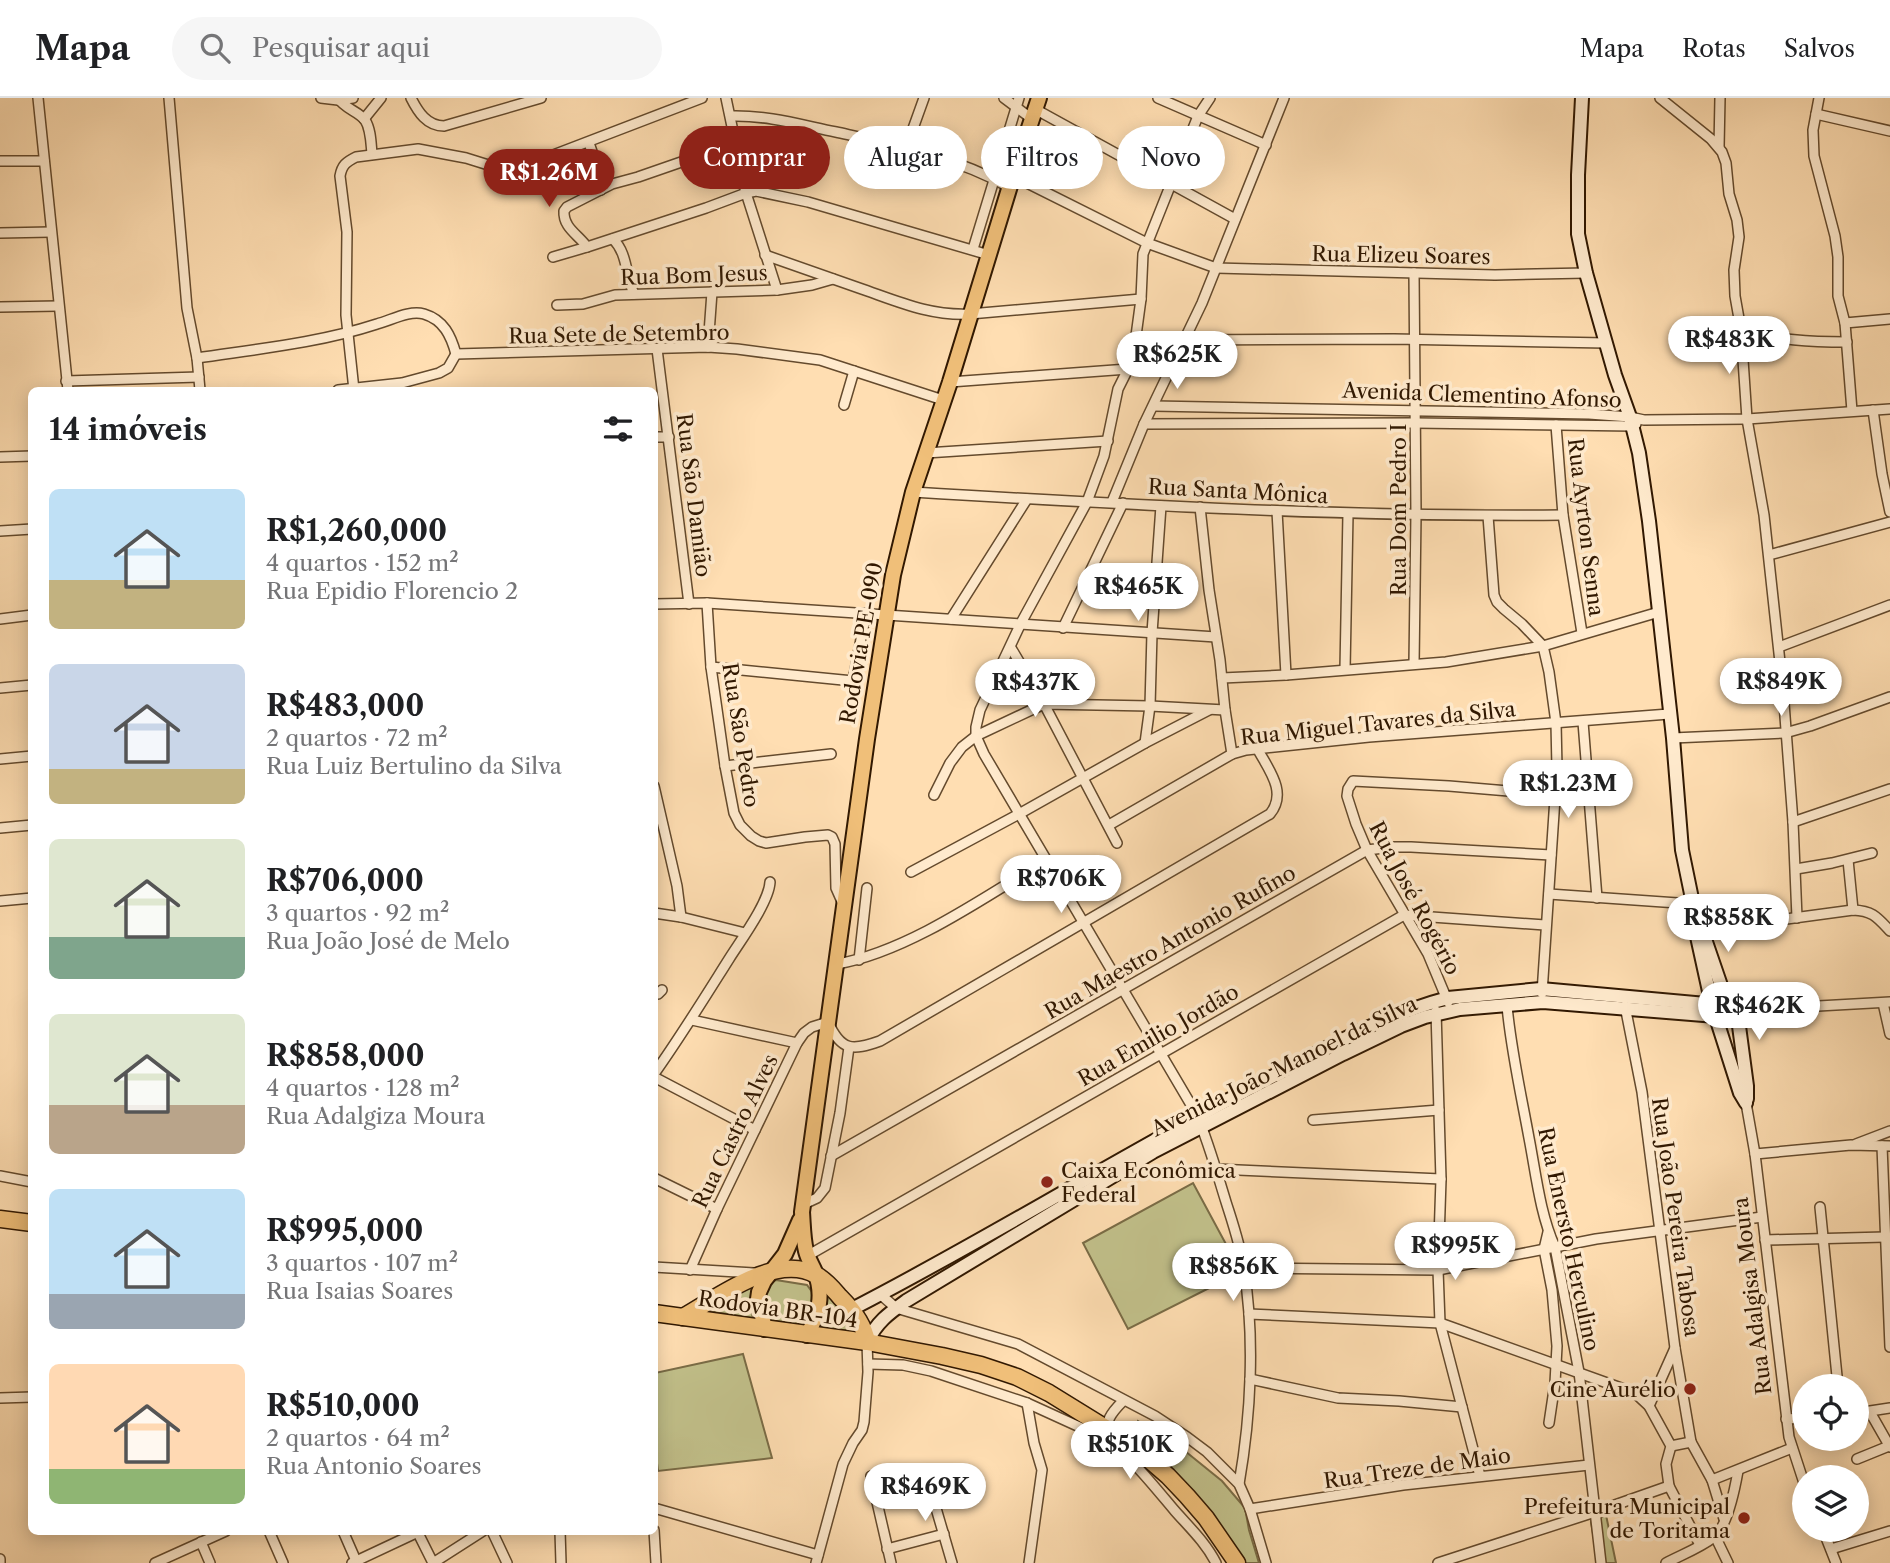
<!DOCTYPE html>
<html lang="pt">
<meta charset="utf-8">
<style>
:root{--surface:#fff;--page:#f6f6f6;--text:#202124;--muted:#757577;--line:#e0e0e0;--accent:#8f2418}
body{margin:0;font-family:"Libre Caslon Text",serif;background:var(--page);color:var(--text);height:100vh;display:flex;flex-direction:column;font-size:26px;white-space:nowrap}
*{box-sizing:border-box;margin:0}
p{font-size:23px;color:var(--muted)}
.icon{flex:none;width:38px;height:38px;fill:none;stroke:currentColor;stroke-width:2;stroke-linecap:round;stroke-linejoin:round}
.map{position:relative;flex:1;overflow:hidden}
.sheet{position:absolute;left:28px;top:289px;width:630px;height:1148px;display:flex;flex-direction:column;background:var(--surface);border-radius:10px;box-shadow:0 4px 18px #0003}
.sheet>*{flex:none}
.guide{position:absolute;left:679px;top:28px;width:665px;height:63px;display:flex;gap:14px}
.controls{position:absolute;left:1792px;top:1276px;display:grid;gap:14px}
.controls a{display:grid;place-items:center;width:77px;height:77px;border-radius:50%;background:var(--surface);box-shadow:0 4px 18px #0003;font-size:35px}
.price{position:absolute;translate:-50% -60px;padding:0 16px;border-radius:24px;background:#fff;color:#222;font-size:23px;line-height:46px;filter:drop-shadow(0 2px 4px #0008)}
.price::after{content:'';position:absolute;left:50%;top:42px;width:21px;height:16px;margin-left:-10px;background:inherit;clip-path:polygon(0 0,100% 0,50% 100%)}
.price.current{background:var(--accent);color:#fff}
ul{padding:0;list-style:none}
li{display:flex;align-items:center;gap:21px;height:175px;padding:0 21px}
li span{display:grid;place-items:center;flex:none;width:196px;height:140px;border-radius:10px;color:#555}
li>.icon{margin-inline-start:auto}
span .icon{width:84px;height:84px;fill:#fffc;stroke-width:1}
li b{font-size:30px}
h2{display:flex;justify-content:space-between;align-items:center;height:84px;padding:0 21px;font-size:30px}
.chip{padding:0 24px;border-radius:32px;background:var(--surface);box-shadow:0 4px 18px #0003;font-size:24px;line-height:63px}
.chip.current{background:var(--accent);color:#fff}
header{display:flex;align-items:center;gap:42px;box-sizing:border-box;height:98px;padding:0 35px;background:var(--surface);border-bottom:2px solid var(--line)}
header strong{font-size:33px}
nav{display:flex;gap:38px;margin-inline-start:auto;font-size:24px}
.search{width:490px;height:63px;background:var(--page);display:flex;align-items:center;gap:18px;box-sizing:border-box;padding:0 24px;border-radius:38px;color:var(--muted);font-size:26px}
.map>svg:first-child{display:block}
.green{fill:#c2c18b;stroke:#7a6c46;stroke-width:2}
.lines{fill:none;stroke-linecap:round;stroke-linejoin:round}
.street-casing{stroke:#644a2d;stroke-width:12}
.secondary-casing{stroke:#311801;stroke-width:16}
.primary-casing{stroke:#311801;stroke-width:18}
.highway-casing{stroke:#311801;stroke-width:19}
.street{stroke:#ffeacd;stroke-width:9}
.secondary{stroke:#ffeacd;stroke-width:12}
.primary{stroke:#f0bf79;stroke-width:14}
.highway{stroke:#f0bf79;stroke-width:16}
.poi-dot{fill:#8f2418;stroke:#ffeacd;stroke-width:2.5}
.labels{text-anchor:middle;dominant-baseline:central;stroke-width:7;stroke-linejoin:round;paint-order:stroke}
.street-label{font-size:21px;fill:#311801;stroke:#ffeacd}
.poi-label{font-size:21px;fill:#311801;stroke:#ffeacd;text-anchor:end}
</style>
<header>
<strong>Mapa</strong>
<div class="search"><svg class="icon" aria-label="search" viewBox="0 0 24 24"><circle cx="10" cy="10" r="6"/><path d="M15 15l6 6"/></svg>Pesquisar aqui</div>
<nav><a>Mapa</a><a>Rotas</a><a>Salvos</a></nav>
</header>
<div class="map">
<svg width="1890" height="1465" viewBox="0 0 1890 1465">
<rect width="100%" height="100%" fill="#ffdeb2"/>
<filter id="stains"><feTurbulence type="fractalNoise" baseFrequency=".00286" numOctaves="4"/><feColorMatrix values="0 0 0 0 .2 0 0 0 0 .09 0 0 0 0 .02 0 0 0 .5 -.17"/></filter>
<radialGradient id="worn" r=".72"><stop offset=".6" stop-color="#630" stop-opacity="0"/><stop offset="1" stop-color="#630" stop-opacity=".3"/></radialGradient>
<!-- green -->
<g class="green">
<polygon points="1193,1085 1241,1174 1128,1231 1083,1145"/>
<path d="M760,1182C752,1199 747,1200 753,1220L708,1213Z"/>
<path d="M776,1182L807,1187L815,1198L806,1228L764,1222C764,1206 760,1191 776,1182Z"/>
<polygon points="822,1190 858,1234 817,1229"/>
<polygon points="743,1256 772,1360 658,1373 654,1341 655,1275"/>
<polygon points="1138,1323 1180,1349 1222,1383 1245,1410 1249,1432 1259,1465 1243,1465 1132,1339"/>
<polygon points="1606,1417 1616,1465 1598,1465 1591,1424"/>
</g>
<g class="lines">
<!-- street casing -->
<g class="street-casing">
<g id="street">
<polyline points="38,0 68,292"/>
<polyline points="169,0 187,210 197,260 200,292"/>
<polyline points="321,0 338,2 353,0"/>
<path d="M338,0C345,11 358,13 365,22C371,31 371,46 372,56"/>
<path d="M411,0C418,14 427,28 444,28L541,0"/>
<polyline points="726,0 746,95 777,192"/>
<polyline points="1004,0 1032,21"/>
<polyline points="1158,0 1266,47"/>
<path d="M1210,0L1198,18L1143,156L1141,201L1135,245L1128,271L1118,291L1104,358L1087,404L1021,525L980,612L976,629V638L984,656L1197,1017C1209,1046 1217,1075 1226,1104C1233,1126 1241,1149 1244,1172C1255,1240 1251,1317 1239,1386"/>
<polyline points="1660,0 1711,41 1722,54 1726,65 1729,96 1737,122 1739,139 1734,172 1735,198 1741,232 1747,321 1764,417 1783,592 1793,724 1797,820"/>
<polyline points="1819,0 1813,32 1814,58 1835,138 1838,159 1838,198 1845,225 1852,313"/>
<polyline points="1035,11 1235,121"/>
<polyline points="1816,16 1890,33"/>
<path d="M731,18C767,17 801,27 836,34C895,47 956,59 1009,89"/>
<polyline points="364,21 381,0"/>
<polyline points="589,45 598,71 601,92"/>
<polyline points="1719,49 1720,0"/>
<polyline points="906,50 924,0"/>
<polyline points="0,63 44,63"/>
<polyline points="1013,78 1147,145 1216,170 1495,177 1586,175"/>
<polyline points="0,135 51,134"/>
<path d="M613,141C628,156 625,176 634,196"/>
<path d="M587,149C579,137 563,130 564,113L567,109L612,86L638,79L736,45"/>
<polyline points="973,151 1019,0"/>
<path d="M765,157C797,168 828,179 859,190C897,203 929,218 970,216L1141,201"/>
<polyline points="553,159 587,149 706,110 746,95 756,93 808,104 989,157"/>
<polyline points="1414,175 1416,416 1414,566"/>
<polyline points="557,207 583,206 615,197 777,192 812,187 833,181"/>
<polyline points="0,209 58,208"/>
<polyline points="1845,225 1890,221"/>
<path d="M1741,232C1779,242 1808,244 1847,244"/>
<polyline points="1186,242 1394,241 1606,245"/>
<polyline points="708,249 712,194"/>
<polyline points="657,251 689,506"/>
<polyline points="456,256 708,249 737,251 820,262 943,302"/>
<polyline points="1133,257 1173,266"/>
<path d="M197,260C257,251 319,245 377,226C392,222 409,212 424,216C444,222 451,238 456,256"/>
<polyline points="66,283 199,279"/>
<polyline points="950,284 1128,271"/>
<polyline points="338,292 402,285 439,275 448,270 456,256"/>
<path d="M354,292L346,217L347,134L340,78C342,67 346,64 356,59L418,51L466,60L498,70L514,72L702,0"/>
<polyline points="844,307 854,273"/>
<polyline points="1154,308 1589,316 1630,319 1644,322 1747,321 1890,311"/>
<polyline points="1873,312 1882,376 1890,414"/>
<polyline points="1144,326 1415,325 1633,328 1636,326"/>
<polyline points="1556,327 1563,417 1582,535"/>
<polyline points="654,339 669,339"/>
<polyline points="926,355 1108,343"/>
<polyline points="0,359 32,358"/>
<path d="M913,394C1129,407 1346,419 1563,417"/>
<polyline points="1112,404 1144,326 1202,205 1284,0"/>
<polyline points="1200,409 1209,492 1220,562 1225,612 1232,656"/>
<polyline points="1277,413 1286,577"/>
<polyline points="1488,418 1494,497 1497,504 1504,511 1522,526 1543,548 1549,574 1556,625 1557,670 1542,895"/>
<polyline points="0,433 32,431"/>
<polyline points="1769,457 1890,424"/>
<polyline points="707,505 711,569 725,668 734,715 740,727 751,738 759,743 766,745 805,739 828,737 832,739 835,746 836,790 844,808"/>
<polyline points="654,506 707,505 1216,539"/>
<polyline points="0,521 32,517"/>
<polyline points="951,521 1027,401"/>
<polyline points="1063,530 1123,405"/>
<polyline points="1779,549 1890,507"/>
<polyline points="1011,550 1044,606 1117,745"/>
<polyline points="711,569 853,583 866,515"/>
<polyline points="1345,571 1348,416"/>
<polyline points="1222,580 1286,577 1446,564 1543,548 1659,514"/>
<polyline points="0,590 32,587"/>
<polyline points="1583,624 1597,800"/>
<polyline points="1673,640 1785,635 1810,628 1890,599"/>
<polyline points="1145,645 1150,608 1152,535 1161,408"/>
<polyline points="0,661 32,658"/>
<polyline points="725,668 831,656"/>
<polyline points="654,688 677,788 681,819"/>
<polyline points="934,697 950,665 962,649 976,638 1044,606 1150,608 1225,612"/>
<polyline points="1793,724 1890,691"/>
<polyline points="1109,727 1232,656 1246,652 1369,639 1669,616"/>
<polyline points="0,730 32,727"/>
<polyline points="1848,762 1853,812"/>
<polyline points="1796,771 1832,765 1872,755"/>
<polyline points="911,774 1019,716 1145,645 1209,612"/>
<polyline points="1549,796 1692,806"/>
<polyline points="0,803 32,800"/>
<polyline points="654,815 681,819 745,835"/>
<path d="M1697,833L1853,812C1873,813 1877,819 1890,833"/>
<polyline points="859,862 867,790"/>
<path d="M837,866C907,854 985,799 1046,762"/>
<polyline points="654,895 658,896 662,892"/>
<polyline points="1448,904 1428,856 1367,752 1356,726 1347,698 1348,691 1353,683 1449,688 1555,697"/>
<polyline points="1883,905 1890,936"/>
<path d="M1507,908C1511,952 1521,996 1529,1040C1536,1076 1540,1116 1555,1149L1579,1274L1601,1465"/>
<polyline points="1625,908 1642,994 1675,1250 1691,1344"/>
<polyline points="1436,913 1441,1081 1438,1172 1440,1225 1480,1378"/>
<polyline points="1734,917 1748,912 1890,904"/>
<polyline points="692,922 797,945"/>
<path d="M654,976C681,938 705,899 729,861C741,842 769,804 770,784"/>
<polyline points="654,979 755,1032"/>
<polyline points="1746,1005 1755,1056 1789,1339 1804,1385"/>
<polyline points="1313,1022 1439,1012"/>
<polyline points="1856,1046 1890,1033"/>
<polyline points="1882,1048 1890,1249"/>
<polyline points="1755,1056 1851,1047 1890,1048"/>
<polyline points="831,1058 1367,752 1392,749 1411,749 1551,757"/>
<polyline points="1216,1071 1441,1081"/>
<polyline points="0,1078 32,1084"/>
<polyline points="654,1080 717,1111"/>
<polyline points="804,1106 817,1100 825,1090 840,1015 849,949"/>
<polyline points="1820,1109 1838,1288"/>
<polyline points="1548,1134 1544,1151 1552,1192 1557,1248 1555,1285 1549,1325"/>
<polyline points="1765,1142 1885,1139"/>
<polyline points="807,1158 1404,817 1545,827"/>
<polyline points="654,1169 754,1175"/>
<polyline points="1244,1170 1438,1172 1596,1141 1762,1119"/>
<path d="M690,1172L717,1111L797,945L804,935L812,929L828,924C841,953 852,953 880,943L1270,716C1288,694 1268,671 1257,650"/>
<polyline points="880,1196 896,1210 1018,1246 1155,1318 1187,1339 1207,1354 1239,1386 1250,1411 1266,1465"/>
<polyline points="1249,1216 1440,1225 1635,1295 1649,1308 1671,1348 1666,1366 1669,1388 1700,1447"/>
<polyline points="868,1266 903,1267 931,1273 1027,1305 1106,1341"/>
<polyline points="1250,1281 1338,1300 1399,1303 1462,1309"/>
<polyline points="0,1300 32,1299"/>
<path d="M1123,1303C1110,1316 1106,1322 1106,1341C1133,1361 1153,1387 1175,1413C1190,1430 1206,1445 1216,1465"/>
<polyline points="1027,1305 1034,1345 1042,1372 1029,1465"/>
<polyline points="1649,1308 1675,1250"/>
<polyline points="1870,1314 1890,1349"/>
<polyline points="1857,1315 1890,1310"/>
<polyline points="1786,1321 1804,1320"/>
<polyline points="1671,1348 1691,1344 1712,1382 1724,1421"/>
<polyline points="1857,1361 1889,1348"/>
<polyline points="926,1376 952,1465"/>
<polyline points="871,1378 891,1465"/>
<polyline points="1712,1382 1792,1350"/>
<polyline points="654,1410 818,1457"/>
<polyline points="1250,1411 1403,1387 1589,1367"/>
<polyline points="654,1432 656,1465"/>
<polyline points="1823,1432 1836,1465"/>
<polyline points="269,1433 283,1465"/>
<polyline points="343,1433 357,1465"/>
<polyline points="417,1433 433,1465 483,1433"/>
<polyline points="492,1433 507,1465"/>
<polyline points="560,1433 561,1465"/>
<polyline points="1715,1438 1728,1465"/>
<polyline points="201,1444 210,1465"/>
<polyline points="887,1451 944,1436"/>
<polyline points="1831,1451 1890,1433"/>
<polyline points="0,1461 0,1465"/>
<polyline points="155,1465 226,1433"/>
<polyline points="352,1465 418,1434"/>
<polyline points="816,1465 843,1366 853,1345 862,1332 864,1324 868,1274 867,1244"/>
<polyline points="1438,1465 1595,1414 1669,1388"/>
<path d="M1666,1465C1681,1457 1700,1450 1714,1439C1728,1428 1735,1390 1738,1373"/>
</g>
</g>
<!-- secondary casing -->
<g class="secondary-casing">
<g id="secondary">
<polyline points="1582,0 1578,77 1578,136 1586,175 1615,277 1630,319 1639,355 1649,423 1673,640 1682,752 1697,825 1696,834 1712,907 1740,995 1746,1005"/>
<polyline points="1703,835 1728,908 1739,928 1747,988 1747,1001"/>
<path d="M852,1211C992,1139 1125,1055 1264,983C1323,952 1383,917 1448,900L1541,891L1728,908"/>
<path d="M867,1244C877,1224 888,1216 906,1203L1153,1054L1343,956L1401,928L1425,919L1460,911L1543,904L1716,918L1734,917"/>
</g>
</g>
<!-- primary casing -->
<g class="primary-casing">
<g id="primary">
<polyline points="765,1231 758,1201 759,1194 764,1183 785,1156 800,1122"/>
<path d="M807,1237C819,1216 824,1197 815,1174C812,1167 808,1161 806,1153C803,1141 803,1128 802,1114L867,641L893,477L913,394L950,284L1013,78L1039,0"/>
</g>
</g>
<!-- highway casing -->
<g class="highway-casing">
<g id="highway">
<polyline points="0,1121 32,1125"/>
<polyline points="654,1215 867,1244 942,1258 981,1267 1017,1279 1049,1295 1130,1345 1168,1378 1187,1398 1206,1420 1237,1465"/>
<path d="M683,1219C717,1200 776,1154 816,1177C826,1182 833,1191 840,1199C853,1212 864,1226 867,1244"/>
</g>
</g>
<!-- street -->
<use href="#street" class="street"/>
<!-- secondary -->
<use href="#secondary" class="secondary"/>
<!-- primary -->
<use href="#primary" class="primary"/>
<!-- highway -->
<use href="#highway" class="highway"/>
</g>
<!-- markers -->
<g class="poi-dot">
<circle cx="1047" cy="1084" r="7"/>
<circle cx="1690" cy="1291" r="7"/>
<circle cx="1744" cy="1420" r="7"/>
</g>
<g class="labels">
<!-- street labels -->
<g class="street-label">
<text transform="translate(1401 157) rotate(1)">Rua Elizeu Soares</text>
<text transform="translate(694 177) rotate(-2)">Rua Bom Jesus</text>
<text transform="translate(619 236) rotate(-1)">Rua Sete de Setembro</text>
<text transform="translate(1482 297) rotate(2)">Avenida Clementino Afonso</text>
<text transform="translate(1238 393) rotate(3)">Rua Santa Mônica</text>
<text transform="translate(694 397) rotate(83)">Rua São Damião</text>
<text transform="translate(1398 412) rotate(-90)">Rua Dom Pedro I</text>
<text transform="translate(1586 429) rotate(83)">Rua Ayrton Senna</text>
<text transform="translate(861 545) rotate(-80)">Rodovia PE-090</text>
<text transform="translate(1378 625) rotate(-6)">Rua Miguel Tavares da Silva</text>
<text transform="translate(741 637) rotate(81)">Rua São Pedro</text>
<text transform="translate(1415 800) rotate(62)">Rua José Rogério</text>
<text transform="translate(1170 844) rotate(-30)">Rua Maestro Antonio Rufino</text>
<text transform="translate(1158 937) rotate(-30)">Rua Emilio Jordão</text>
<text transform="translate(1284 968) rotate(-26)">Avenida João Manoel da Silva</text>
<text transform="translate(735 1033) rotate(-64)">Rua Castro Alves</text>
<text transform="translate(1676 1119) rotate(82)">Rua João Pereira Tabosa</text>
<text transform="translate(1569 1141) rotate(78)">Rua Enersto Herculino</text>
<text transform="translate(1752 1198) rotate(-97)">Rua Adalgisa Moura</text>
<text transform="translate(778 1211) rotate(8)">Rodovia BR-104</text>
<text transform="translate(1417 1370) rotate(-8)">Rua Treze de Maio</text>
</g>
<!-- poi labels -->
<g class="poi-label">
<text x="1061" y="1072" text-anchor="start">Caixa Econômica<tspan x="1061" dy="24">Federal</tspan></text>
<text x="1676" y="1291">Cine Aurélio</text>
<text x="1730" y="1408">Prefeitura Municipal<tspan x="1730" dy="24">de Toritama</tspan></text>
</g>
</g>
<rect width="100%" height="100%" filter="url(#stains)"/>
<rect width="100%" height="100%" fill="url(#worn)"/>
</svg>
<div class="controls">
<a><svg class="icon" aria-label="locate" viewBox="0 0 24 24"><circle cx="12" cy="12" r="6"/><path d="M12 2v4M12 18v4M2 12h4M18 12h4"/></svg></a>
<a><svg class="icon" aria-label="layers" viewBox="0 0 24 24"><path d="M12 4l9 5-9 5-9-5zM3 14l9 5 9-5"/></svg></a>
</div>
<b class="price current" style="left:549px;top:111px">R$1.26M</b>
<b class="price" style="left:1729px;top:278px">R$483K</b>
<b class="price" style="left:1177px;top:293px">R$625K</b>
<b class="price" style="left:1138px;top:525px">R$465K</b>
<b class="price" style="left:1781px;top:620px">R$849K</b>
<b class="price" style="left:1035px;top:621px">R$437K</b>
<b class="price" style="left:1568px;top:722px">R$1.23M</b>
<b class="price" style="left:1061px;top:817px">R$706K</b>
<b class="price" style="left:1728px;top:856px">R$858K</b>
<b class="price" style="left:1759px;top:944px">R$462K</b>
<b class="price" style="left:1455px;top:1184px">R$995K</b>
<b class="price" style="left:1233px;top:1205px">R$856K</b>
<b class="price" style="left:1130px;top:1383px">R$510K</b>
<b class="price" style="left:925px;top:1425px">R$469K</b>
<div class="guide">
<a class="chip current">Comprar</a>
<a class="chip">Alugar</a>
<a class="chip">Filtros</a>
<a class="chip">Novo</a>
</div>
<section class="sheet">
<h2>14 imóveis<svg class="icon" aria-label="filters" viewBox="0 0 24 24"><path d="M4 7h16M4 17h16"/><circle cx="9" cy="7" r="2"/><circle cx="15" cy="17" r="2"/></svg></h2>
<ul>
<li><span style="background:linear-gradient(#bfe0f5 65%,#c2b280 0)"><svg class="icon" aria-label="home" viewBox="0 0 24 24"><path d="M3 11l9-7 9 7M6 9v11h12V9"/></svg></span><div><b>R$1,260,000</b><p>4 quartos · 152 m²</p><p>Rua Epidio Florencio 2</p></div></li>
<li><span style="background:linear-gradient(#c9d6e8 75%,#c2b280 0)"><svg class="icon" aria-label="home" viewBox="0 0 24 24"><path d="M3 11l9-7 9 7M6 9v11h12V9"/></svg></span><div><b>R$483,000</b><p>2 quartos · 72 m²</p><p>Rua Luiz Bertulino da Silva</p></div></li>
<li><span style="background:linear-gradient(#dfe7d0 70%,#7fa58c 0)"><svg class="icon" aria-label="home" viewBox="0 0 24 24"><path d="M3 11l9-7 9 7M6 9v11h12V9"/></svg></span><div><b>R$706,000</b><p>3 quartos · 92 m²</p><p>Rua João José de Melo</p></div></li>
<li><span style="background:linear-gradient(#dfe7d0 65%,#b9a48a 0)"><svg class="icon" aria-label="home" viewBox="0 0 24 24"><path d="M3 11l9-7 9 7M6 9v11h12V9"/></svg></span><div><b>R$858,000</b><p>4 quartos · 128 m²</p><p>Rua Adalgiza Moura</p></div></li>
<li><span style="background:linear-gradient(#bfe0f5 75%,#9aa5b1 0)"><svg class="icon" aria-label="home" viewBox="0 0 24 24"><path d="M3 11l9-7 9 7M6 9v11h12V9"/></svg></span><div><b>R$995,000</b><p>3 quartos · 107 m²</p><p>Rua Isaias Soares</p></div></li>
<li><span style="background:linear-gradient(#ffd9b3 75%,#8fb573 0)"><svg class="icon" aria-label="home" viewBox="0 0 24 24"><path d="M3 11l9-7 9 7M6 9v11h12V9"/></svg></span><div><b>R$510,000</b><p>2 quartos · 64 m²</p><p>Rua Antonio Soares</p></div></li>
</ul>
</section>
</div>
